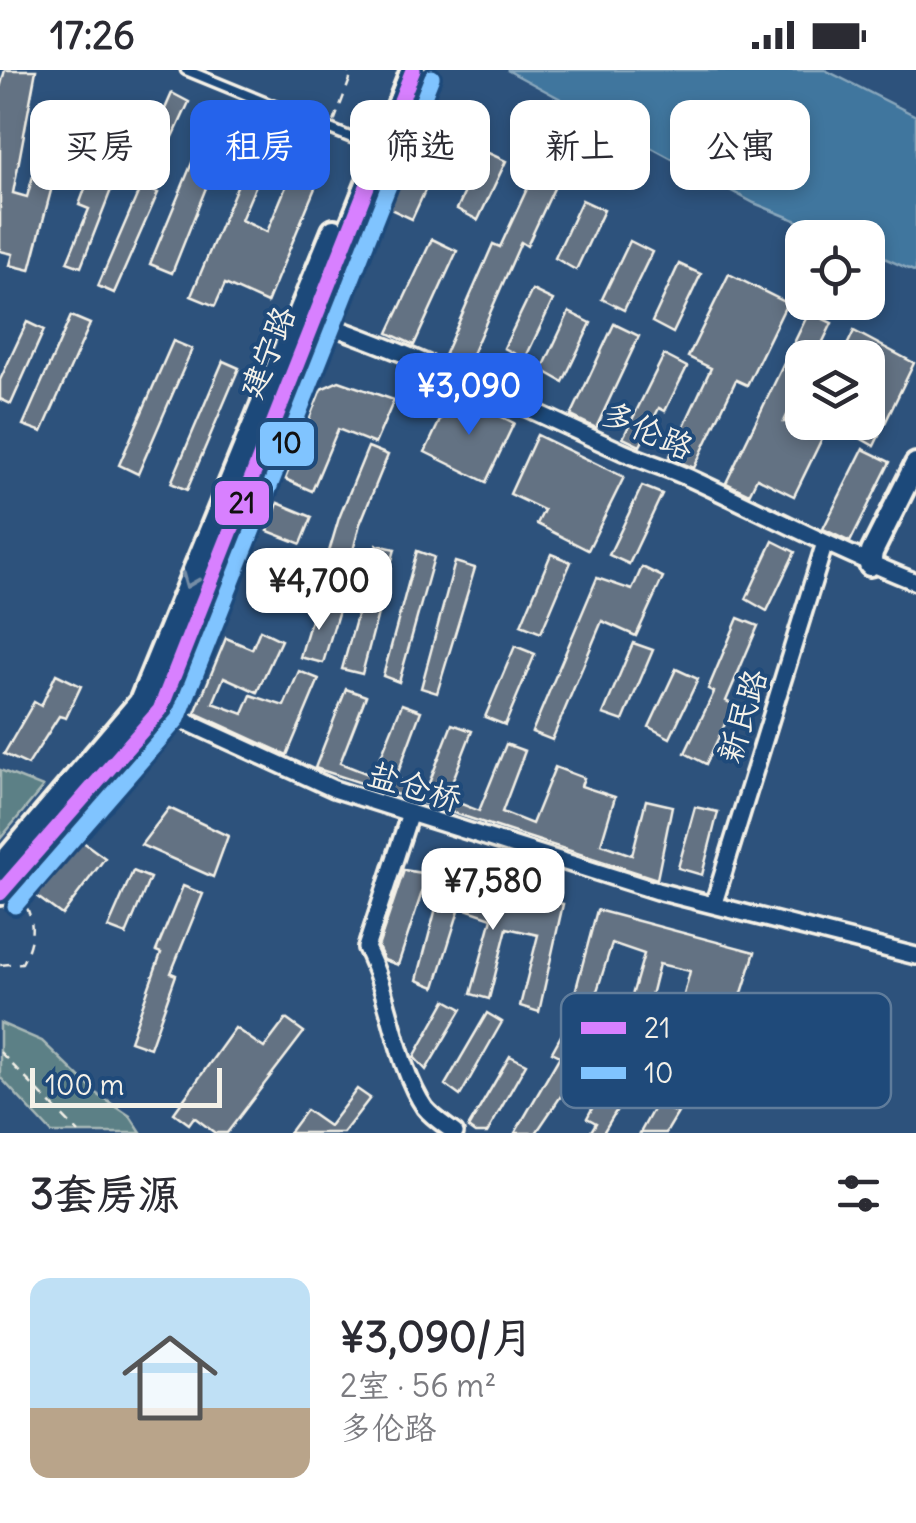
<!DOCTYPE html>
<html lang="zh">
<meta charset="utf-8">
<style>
:root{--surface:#fff;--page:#f2f2f3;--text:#2b2b33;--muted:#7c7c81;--accent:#2563eb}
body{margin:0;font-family:Delius,"LXGW WenKai TC",sans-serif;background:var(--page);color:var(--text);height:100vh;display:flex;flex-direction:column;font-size:38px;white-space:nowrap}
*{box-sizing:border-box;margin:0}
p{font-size:32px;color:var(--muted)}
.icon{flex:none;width:55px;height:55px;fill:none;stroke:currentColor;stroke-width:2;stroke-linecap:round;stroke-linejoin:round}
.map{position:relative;height:1063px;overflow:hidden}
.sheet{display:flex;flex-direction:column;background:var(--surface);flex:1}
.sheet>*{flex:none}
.top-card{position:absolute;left:30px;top:30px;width:858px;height:90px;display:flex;gap:20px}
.tools{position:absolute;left:785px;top:150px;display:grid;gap:20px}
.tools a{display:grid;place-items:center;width:100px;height:100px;border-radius:20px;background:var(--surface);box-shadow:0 5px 15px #0003;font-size:50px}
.scale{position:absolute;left:30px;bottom:25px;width:192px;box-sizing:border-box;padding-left:10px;border:5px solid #f4f1e8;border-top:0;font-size:28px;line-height:35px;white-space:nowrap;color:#f4f1e8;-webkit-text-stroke:8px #1f4a7a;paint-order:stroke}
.price{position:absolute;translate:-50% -85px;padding:0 22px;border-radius:20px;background:#fff;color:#222;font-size:32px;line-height:65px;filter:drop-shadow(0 2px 5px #0008)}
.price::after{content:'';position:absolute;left:50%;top:60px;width:30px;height:22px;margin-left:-15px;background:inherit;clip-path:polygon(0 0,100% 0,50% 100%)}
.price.active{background:var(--accent);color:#fff}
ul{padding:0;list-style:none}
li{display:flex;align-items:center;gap:30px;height:250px;padding:0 30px}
li span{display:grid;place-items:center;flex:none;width:280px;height:200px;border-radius:20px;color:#555}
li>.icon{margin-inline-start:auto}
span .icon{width:120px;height:120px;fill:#fffc;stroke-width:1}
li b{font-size:42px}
h2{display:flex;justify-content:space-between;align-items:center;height:120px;padding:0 30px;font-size:42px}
.tag{padding:0 35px;border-radius:20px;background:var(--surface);box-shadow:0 5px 15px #0003;font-size:35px;line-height:90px}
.tag.active{background:var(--accent);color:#fff}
.status{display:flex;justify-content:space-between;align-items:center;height:70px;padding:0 50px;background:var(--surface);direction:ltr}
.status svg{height:28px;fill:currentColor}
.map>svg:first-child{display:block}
.green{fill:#5b8086;stroke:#a8b8b7;stroke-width:2.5}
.water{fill:#41769e;stroke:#89a7bc;stroke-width:2.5}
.building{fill:#637283;stroke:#f4f1e8;stroke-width:2.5}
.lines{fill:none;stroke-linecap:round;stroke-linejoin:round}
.service-casing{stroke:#f4f1e8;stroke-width:15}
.minor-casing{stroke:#f4f1e8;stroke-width:22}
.tertiary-casing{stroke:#f4f1e8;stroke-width:28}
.secondary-casing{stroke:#f4f1e8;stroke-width:30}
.path{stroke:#f4f1e8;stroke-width:2.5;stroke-dasharray:10 8;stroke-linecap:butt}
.service{stroke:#1f4a7a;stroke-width:8}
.minor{stroke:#1f4a7a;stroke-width:15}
.tertiary{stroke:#1f4a7a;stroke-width:20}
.secondary{stroke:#1f4a7a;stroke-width:22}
.bus-1-casing{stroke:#1f4a7a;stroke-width:22}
.bus-2-casing{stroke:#1f4a7a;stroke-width:22}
.bus-1{stroke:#d880ff;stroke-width:15}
.bus-2{stroke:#80c4ff;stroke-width:15}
.oneway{stroke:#748da6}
.labels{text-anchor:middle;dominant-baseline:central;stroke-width:8;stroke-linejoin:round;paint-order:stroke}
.street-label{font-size:32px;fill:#f4f1e8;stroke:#1f4a7a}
.key{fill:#1f4a7a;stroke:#5f7c9b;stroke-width:2.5}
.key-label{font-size:28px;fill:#f4f1e8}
.line-badge{stroke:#1f4a7a;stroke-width:4}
.pale-badge-label{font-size:28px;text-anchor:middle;font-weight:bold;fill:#111}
</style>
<div class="status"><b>17:26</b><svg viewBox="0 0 49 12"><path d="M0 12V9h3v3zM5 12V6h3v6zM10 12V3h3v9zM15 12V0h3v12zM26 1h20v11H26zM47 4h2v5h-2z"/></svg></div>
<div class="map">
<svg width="916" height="1063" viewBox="0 0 916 1063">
<rect width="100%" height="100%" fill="#2d527c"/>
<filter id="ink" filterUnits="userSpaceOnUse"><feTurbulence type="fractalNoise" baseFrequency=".01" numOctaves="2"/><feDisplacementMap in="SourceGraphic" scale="20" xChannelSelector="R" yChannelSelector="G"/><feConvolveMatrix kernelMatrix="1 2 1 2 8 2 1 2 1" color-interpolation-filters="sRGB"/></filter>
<g filter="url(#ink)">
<!-- green -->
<g class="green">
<polygon points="0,700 43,717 0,769"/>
<polygon points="0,953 42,971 97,1024 130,1046 141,1063 52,1063 0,1007"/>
</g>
<!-- water -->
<polygon class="water" points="507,0 825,0 916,46 916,202 868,181 868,168 836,167 754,133"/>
<!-- building -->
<g class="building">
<polygon points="5,0 36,0 13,123 27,127 53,35 72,41 30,200 10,195 13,184 0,181 0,18"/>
<polygon points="172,23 189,32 156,104 140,96"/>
<polygon points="213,42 233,50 172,203 150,194"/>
<polygon points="430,44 455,55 412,149 386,137"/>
<polygon points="107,60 130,71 81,197 67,192 89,139 79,135"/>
<polygon points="259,64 275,70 241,150 267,162 295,95 320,106 267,233 225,214 215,236 191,226"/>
<polygon points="484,81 506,91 478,150 457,139"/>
<polygon points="533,106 555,116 527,176 521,172 466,298 443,288 493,174 500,177"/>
<polygon points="141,116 158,123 114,223 98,216"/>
<polygon points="582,130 604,140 576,200 555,188"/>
<polygon points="432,169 457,181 414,275 388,263"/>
<polygon points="630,171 652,182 624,240 602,229"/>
<polygon points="679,194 701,204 673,263 652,252"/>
<polygon points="729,204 787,233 747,315 736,310 694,398 669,388 711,298 688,287"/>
<polygon points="532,220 553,230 525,289 504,278"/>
<polygon points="569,242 591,253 563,312 542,300"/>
<polygon points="809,242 832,253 815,288 802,288 802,312 784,352 830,352 794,426 757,408 749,424 726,413"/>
<polygon points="71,246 90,254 42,362 23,355"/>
<polygon points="27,252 44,260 11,334 0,329 0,310"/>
<polygon points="614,254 639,266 596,358 571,346"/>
<polygon points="854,261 914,293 874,376 832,352 868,352 868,288 841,288"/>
<polygon points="173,271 192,279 138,404 119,395"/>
<polygon points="664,285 687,297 665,341 659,338 640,376 623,368"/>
<polygon points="223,291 239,298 187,420 171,413"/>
<polygon points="339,311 394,330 375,374 338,359 312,421 285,409 321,319"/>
<polygon points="453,323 514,353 486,412 425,382"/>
<polygon points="537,365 624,407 588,480 537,454 544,440 510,424"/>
<polygon points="368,377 388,385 360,454 343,519 320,512 339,448"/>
<polygon points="863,379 890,392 850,472 823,459"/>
<polygon points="642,416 662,424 629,494 609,485"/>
<polygon points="278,433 312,447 301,474 268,461"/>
<polygon points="773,471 795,482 767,541 746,529"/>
<polygon points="377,475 395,479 362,604 342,599"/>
<polygon points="417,481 434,487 399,612 383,606"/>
<polygon points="551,484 571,492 541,563 521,555"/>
<polygon points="455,492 475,498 437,623 421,618"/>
<polygon points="642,497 663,507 636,566 602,551 552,670 532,662 597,508 632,520"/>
<polygon points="316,533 339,540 323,593 300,587"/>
<polygon points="738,548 758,556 726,631 734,635 706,694 685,683 714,622 708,619"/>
<polygon points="260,560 281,570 257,622 224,607 213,633 243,644 251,625 284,636 299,601 319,609 287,685 195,643 226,568 252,579"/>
<polygon points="633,573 653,580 623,651 603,644"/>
<polygon points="515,576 535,584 505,655 485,647"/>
<polygon points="676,599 698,609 670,668 649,657"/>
<polygon points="56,604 81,616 66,648 59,646 28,695 4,684 34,632 41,636"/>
<polygon points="346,619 366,626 340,693 373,706 402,634 421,641 396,708 426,721 452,654 472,661 446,728 479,741 506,674 525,681 502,742 532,754 555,697 584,708 581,716 615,727 601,774 632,785 646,730 672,736 657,809 315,698"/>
<polygon points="695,737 718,742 702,805 678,798"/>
<polygon points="169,738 228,766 213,807 141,775"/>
<polygon points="79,769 105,788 62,845 36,826"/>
<polygon points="404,800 428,804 398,895 384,890 378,877"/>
<polygon points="133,801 150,808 126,865 108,858"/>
<polygon points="445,804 563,834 539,942 520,936 538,865 507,858 489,929 471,924 492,848 460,837 435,917 417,910"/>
<polygon points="183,816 203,824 171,903 176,905 150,978 130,971 161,883 156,881"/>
<polygon points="597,840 755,882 709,1027 687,1019 699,980 672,972 690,901 659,894 641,965 622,960 644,884 612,873 588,950 569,945"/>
<polygon points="446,930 462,939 426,1000 414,987"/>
<polygon points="487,943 502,952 460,1026 445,1015"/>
<polygon points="286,949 304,962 227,1063 215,1063 194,1047 189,1054 174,1043 235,958 264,978"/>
<polygon points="568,953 584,962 587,970 575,991 582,995 536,1063 515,1063 560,986 552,982"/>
<polygon points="614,979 636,991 624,1012 631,1016 603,1063 590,1063 596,1053 587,1048 609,1007 601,1003"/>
<polygon points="510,986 526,994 487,1063 475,1063 468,1058"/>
<polygon points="661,1007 683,1018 670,1040 678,1043 666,1063 640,1063 656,1034 648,1030"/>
<polygon points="357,1019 370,1028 343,1063 289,1063 306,1040 329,1056"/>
</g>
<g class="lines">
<!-- service casing -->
<g class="service-casing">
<polyline id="service" points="186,0 369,75"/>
</g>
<!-- minor casing -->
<g class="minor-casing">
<g id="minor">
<path d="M307,248C417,284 518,335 623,382C646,392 671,399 694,410C769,445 840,482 916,512"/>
<polyline points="152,636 334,719 657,821 916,886"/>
<path d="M410,743L366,878C391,926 395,994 425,1038C432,1047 446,1056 455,1063"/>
<polyline points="714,833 824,476"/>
</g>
</g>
<!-- tertiary casing -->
<g class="tertiary-casing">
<polyline id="tertiary" points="870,495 872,482 916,394"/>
</g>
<!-- secondary casing -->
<g class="secondary-casing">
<g id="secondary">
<polyline points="0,798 141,632 334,161"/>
<polyline points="0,823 160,640 413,0"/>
</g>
</g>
<!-- path -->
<g class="path">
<polyline points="334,52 352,4 343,0"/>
<path d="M0,895L22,893C34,870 37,847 19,826"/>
<polyline points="0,982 79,1063"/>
</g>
<!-- service -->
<use href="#service" class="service"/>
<!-- minor -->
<use href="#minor" class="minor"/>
<!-- tertiary -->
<use href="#tertiary" class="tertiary"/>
<!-- secondary -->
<use href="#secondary" class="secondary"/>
<!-- bus-1 casing -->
<g class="bus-1-casing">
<polyline id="bus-1" points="0,823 160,640 413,0"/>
</g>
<!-- bus-2 casing -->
<g class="bus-2-casing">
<polyline id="bus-2" points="15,836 178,649 432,7"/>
</g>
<!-- bus-1 -->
<use href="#bus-1" class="bus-1"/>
<!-- bus-2 -->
<use href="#bus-2" class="bus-2"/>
</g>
<!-- one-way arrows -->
<defs><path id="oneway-chevron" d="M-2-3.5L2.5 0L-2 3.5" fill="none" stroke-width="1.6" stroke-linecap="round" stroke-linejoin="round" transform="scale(2.5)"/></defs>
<use class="oneway" href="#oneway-chevron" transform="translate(189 511) rotate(112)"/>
</g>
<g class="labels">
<!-- street labels -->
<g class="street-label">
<text transform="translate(267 282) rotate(-68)">建宁路</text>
<text transform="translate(648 360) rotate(24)">多伦路</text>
<text transform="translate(742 646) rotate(-73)">新民路</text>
<text transform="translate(415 716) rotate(17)">盐仓桥</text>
</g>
</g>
<!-- legend -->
<rect x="561" y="923" width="330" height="115" rx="15" class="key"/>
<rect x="581" y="952" width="45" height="12" fill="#d880ff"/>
<rect x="581" y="997" width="45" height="12" fill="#80c4ff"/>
<g class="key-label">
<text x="644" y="968">21</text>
<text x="644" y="1013">10</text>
</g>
<g class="line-badge">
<rect x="258" y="350" width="58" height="48" rx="10" fill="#80c4ff"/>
<rect x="213" y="409" width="58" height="48" rx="10" fill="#d880ff"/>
</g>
<g class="pale-badge-label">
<text x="287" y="383">10</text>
<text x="242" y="443">21</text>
</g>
</svg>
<div class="tools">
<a><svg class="icon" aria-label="locate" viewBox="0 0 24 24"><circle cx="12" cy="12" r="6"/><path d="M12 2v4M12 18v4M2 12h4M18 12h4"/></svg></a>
<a><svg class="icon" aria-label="layers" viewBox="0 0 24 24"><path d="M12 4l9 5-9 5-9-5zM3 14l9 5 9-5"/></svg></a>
</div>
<div class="scale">100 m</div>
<b class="price active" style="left:469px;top:368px">¥3,090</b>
<b class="price" style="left:319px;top:563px">¥4,700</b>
<b class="price" style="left:493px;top:863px">¥7,580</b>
<div class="top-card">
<a class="tag">买房</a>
<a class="tag active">租房</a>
<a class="tag">筛选</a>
<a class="tag">新上</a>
<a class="tag">公寓</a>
</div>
</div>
<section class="sheet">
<h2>3套房源<svg class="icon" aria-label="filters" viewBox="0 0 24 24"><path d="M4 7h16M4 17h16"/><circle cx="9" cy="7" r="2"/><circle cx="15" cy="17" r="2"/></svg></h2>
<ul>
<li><span style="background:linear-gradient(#bfe0f5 65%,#b9a48a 0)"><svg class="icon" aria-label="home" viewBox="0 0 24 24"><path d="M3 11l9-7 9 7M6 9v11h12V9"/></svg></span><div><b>¥3,090/月</b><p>2室 · 56 m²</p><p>多伦路</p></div></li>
</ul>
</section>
